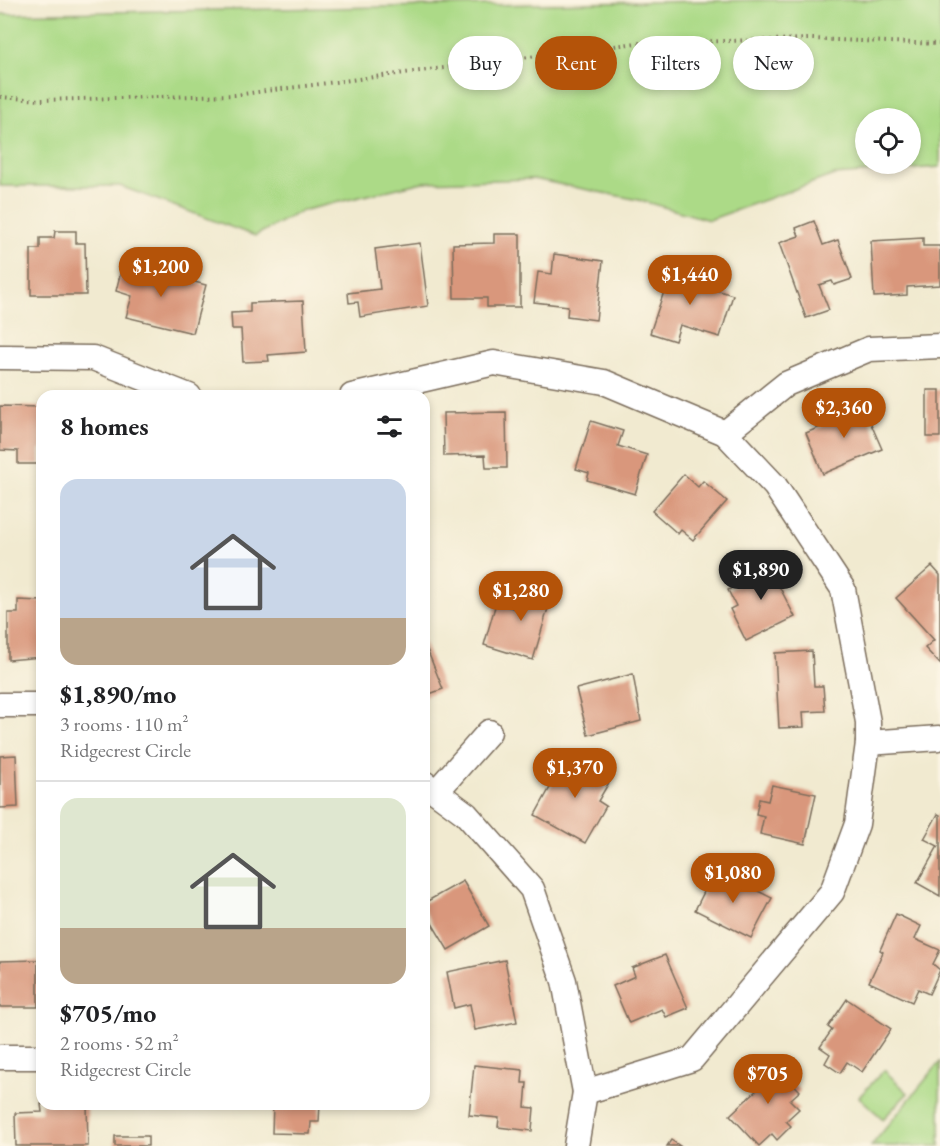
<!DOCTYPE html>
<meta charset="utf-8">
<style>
:root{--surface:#fff;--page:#f6f6f6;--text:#202124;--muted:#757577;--line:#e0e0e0;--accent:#b45309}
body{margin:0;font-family:"EB Garamond",serif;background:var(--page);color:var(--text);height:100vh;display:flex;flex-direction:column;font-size:22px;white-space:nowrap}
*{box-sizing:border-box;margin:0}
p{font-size:20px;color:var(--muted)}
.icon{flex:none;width:33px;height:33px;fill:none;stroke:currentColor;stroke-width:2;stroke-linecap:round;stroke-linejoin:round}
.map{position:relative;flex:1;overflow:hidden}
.drawer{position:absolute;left:36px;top:390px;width:394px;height:720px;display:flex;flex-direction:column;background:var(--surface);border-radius:18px;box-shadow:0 3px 9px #0003}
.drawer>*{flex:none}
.top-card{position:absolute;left:448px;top:36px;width:400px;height:54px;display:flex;gap:12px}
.buttons{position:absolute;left:855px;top:108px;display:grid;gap:12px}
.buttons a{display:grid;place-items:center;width:66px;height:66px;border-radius:50%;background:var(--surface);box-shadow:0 3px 9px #0003;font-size:30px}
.price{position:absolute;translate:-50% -51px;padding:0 14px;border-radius:21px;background:var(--accent);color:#fff;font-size:20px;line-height:39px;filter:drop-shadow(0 2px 3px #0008)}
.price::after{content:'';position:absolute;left:50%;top:36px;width:18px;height:14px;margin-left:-9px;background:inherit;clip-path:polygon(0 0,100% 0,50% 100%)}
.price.active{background:#222;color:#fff}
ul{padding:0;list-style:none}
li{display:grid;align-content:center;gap:12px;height:318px;padding:0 24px}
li+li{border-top:2px solid var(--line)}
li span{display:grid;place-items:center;height:186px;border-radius:18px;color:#555}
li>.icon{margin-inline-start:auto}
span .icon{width:108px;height:108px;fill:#fffc;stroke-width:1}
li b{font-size:26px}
h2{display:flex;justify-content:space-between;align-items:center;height:72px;padding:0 24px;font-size:26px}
.pill{padding:0 21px;border-radius:27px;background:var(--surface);box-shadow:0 3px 9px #0003;font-size:21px;line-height:54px}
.pill.active{background:var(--accent);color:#fff}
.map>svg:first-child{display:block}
.green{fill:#acda87;stroke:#748252;stroke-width:1.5;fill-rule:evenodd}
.building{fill:#d9977c}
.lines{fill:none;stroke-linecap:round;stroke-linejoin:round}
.minor-casing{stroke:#7b6d5c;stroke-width:27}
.path{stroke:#7b6d5c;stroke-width:4;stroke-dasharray:1.5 4.5;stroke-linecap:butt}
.minor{stroke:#fff;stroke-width:24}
</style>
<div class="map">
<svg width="940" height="1146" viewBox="0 0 940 1146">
<rect width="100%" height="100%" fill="#fcf5e5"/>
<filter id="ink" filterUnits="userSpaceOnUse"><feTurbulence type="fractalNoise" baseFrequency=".0167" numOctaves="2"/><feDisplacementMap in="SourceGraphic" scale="12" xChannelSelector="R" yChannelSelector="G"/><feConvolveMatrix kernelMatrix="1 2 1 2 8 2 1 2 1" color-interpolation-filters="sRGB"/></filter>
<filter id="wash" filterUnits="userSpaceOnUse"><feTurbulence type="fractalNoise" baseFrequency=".008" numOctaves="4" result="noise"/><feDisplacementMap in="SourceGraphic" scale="24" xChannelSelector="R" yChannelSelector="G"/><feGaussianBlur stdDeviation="1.35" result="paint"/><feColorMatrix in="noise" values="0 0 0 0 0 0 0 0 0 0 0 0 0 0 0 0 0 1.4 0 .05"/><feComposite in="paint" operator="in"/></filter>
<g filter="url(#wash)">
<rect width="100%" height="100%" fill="#f1ead0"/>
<!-- green -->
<g class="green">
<path d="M762,0H940V167L834,175L709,220L639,200L533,179L423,182L301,211L255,236L120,186H0V14ZM866,118H910V164H866Z"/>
<polygon points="940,1062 940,1146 871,1146"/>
<polygon points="884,1070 908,1093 883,1119 859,1097"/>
</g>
<g id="blocks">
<!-- building -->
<g class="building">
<polygon points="814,221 823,245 838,240 852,279 834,285 832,281 819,285 829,310 806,318 779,243 799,236 796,228"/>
<polygon points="55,231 76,231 76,243 85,243 86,295 31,295 31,249 40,249 40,238 54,238"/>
<polygon points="494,234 520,234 520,307 487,307 487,298 454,298 453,244 494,243"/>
<polygon points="923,238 923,246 940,246 940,285 907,287 907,295 874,297 871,241"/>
<polygon points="420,243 428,306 360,317 358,302 349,303 348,293 380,289 375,249"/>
<polygon points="554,254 603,261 596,320 567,316 568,306 534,302 538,272 552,274"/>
<polygon points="123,263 206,285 193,333 126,317 132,296 116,291"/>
<polygon points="673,265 705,275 702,286 733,295 720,337 680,325 675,341 650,333"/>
<polygon points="303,301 306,352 268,355 269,361 243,362 241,329 232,329 231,313 250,312 250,303"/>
<rect x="927" y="390" width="13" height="47"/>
<polygon points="861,401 882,449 823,474 806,433 837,420 834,412"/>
<polygon points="0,406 42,407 42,449 39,449 39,464 18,464 18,451 0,450"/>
<polygon points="506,412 507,468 486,468 485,455 444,456 443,413"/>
<polygon points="591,421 623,431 618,446 647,455 635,494 587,480 589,473 576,469"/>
<polygon points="684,474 698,487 703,481 727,501 693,540 681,530 678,534 652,511"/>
<polygon points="777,558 787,577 777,582 795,617 746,641 730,609 736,606 728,590 749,580 746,573"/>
<polygon points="932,566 940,575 940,664 925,648 934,640 896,598"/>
<polygon points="533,577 555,584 533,660 484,645 496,603 523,611"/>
<polygon points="18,600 42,601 42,657 8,660 8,613 18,613"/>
<polygon points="424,642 443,689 424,696"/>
<polygon points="812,651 814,686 823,686 825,711 803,712 804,727 779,728 775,653"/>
<polygon points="633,674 641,721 588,735 576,689"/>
<polygon points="16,755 18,807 0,808 0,756"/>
<polygon points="568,755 611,779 598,801 606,806 585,843 535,815"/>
<polygon points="772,785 816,794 805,844 760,834 764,816 756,814 759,799 768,801"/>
<polygon points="938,814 940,815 940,896 917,883 938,846 924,839"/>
<polygon points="715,870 772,898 751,938 695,910"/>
<polygon points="463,881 489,926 448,950 424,910 424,903"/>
<polygon points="896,914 921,926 915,939 940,950 933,964 940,970 929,994 918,989 912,1002 869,982 883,952 880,950"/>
<polygon points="665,955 688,1008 666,1017 662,1009 629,1023 613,986 635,976 632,968"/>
<polygon points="38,960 38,1007 0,1007 0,961"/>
<polygon points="505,960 517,1022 475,1030 470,1004 454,1008 447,972"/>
<polygon points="847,999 891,1029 862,1072 847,1062 840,1073 825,1063 830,1054 820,1047 832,1030 828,1027"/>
<polygon points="771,1060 800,1091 790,1100 799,1109 786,1121 791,1126 777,1140 772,1134 759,1146 730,1115 759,1088 751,1079"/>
<polygon points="474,1065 523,1070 522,1083 527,1083 525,1107 534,1108 532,1131 498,1127 499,1118 469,1115"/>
<polygon points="41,1104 87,1104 88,1146 16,1146 15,1113 42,1112"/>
<polygon points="273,1104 320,1104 319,1122 311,1122 310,1134 272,1133"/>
<rect x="115" y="1136" width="33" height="10"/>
<polygon points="671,1140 680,1146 667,1146"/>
</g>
</g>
</g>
<g filter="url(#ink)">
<use href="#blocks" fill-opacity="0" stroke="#7b6d5c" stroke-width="1.5"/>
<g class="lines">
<!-- minor casing -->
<g class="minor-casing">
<g id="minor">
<polyline points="0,357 93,358 189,396"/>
<polyline points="352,396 494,363 604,382 725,433 775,486 843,589 868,722 868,743 857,824 832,892 692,1059 585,1092"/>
<polyline points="725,433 786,384 869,349 940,346"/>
<polyline points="0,705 42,705"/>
<polyline points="868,743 939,738"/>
<polyline points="424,783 466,814 532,889 564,981 585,1092 576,1146"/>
<polyline points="437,791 489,732"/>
<polyline points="0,1057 42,1057"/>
</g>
</g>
<!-- path -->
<polyline class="path" points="0,97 40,100 235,95 637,43 811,39 940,44"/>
<!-- minor -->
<use href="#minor" class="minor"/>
</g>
</g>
</svg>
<div class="buttons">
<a><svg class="icon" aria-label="locate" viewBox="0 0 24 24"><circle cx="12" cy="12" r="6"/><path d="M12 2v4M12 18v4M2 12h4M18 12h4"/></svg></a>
</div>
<b class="price" style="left:161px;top:298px">$1,200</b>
<b class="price" style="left:690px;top:306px">$1,440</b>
<b class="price" style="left:844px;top:439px">$2,360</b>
<b class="price active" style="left:761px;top:601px">$1,890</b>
<b class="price" style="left:521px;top:622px">$1,280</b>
<b class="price" style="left:575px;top:799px">$1,370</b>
<b class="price" style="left:733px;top:904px">$1,080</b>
<b class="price" style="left:768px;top:1105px">$705</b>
<div class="top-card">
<a class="pill">Buy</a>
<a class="pill active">Rent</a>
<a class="pill">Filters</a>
<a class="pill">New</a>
</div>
<section class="drawer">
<h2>8 homes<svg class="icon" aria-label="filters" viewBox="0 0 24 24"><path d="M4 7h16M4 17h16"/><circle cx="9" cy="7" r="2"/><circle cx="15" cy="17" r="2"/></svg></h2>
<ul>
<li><span style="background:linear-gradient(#c9d6e8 75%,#b9a48a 0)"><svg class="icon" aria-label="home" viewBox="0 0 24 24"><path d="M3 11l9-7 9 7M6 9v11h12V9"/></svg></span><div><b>$1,890/mo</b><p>3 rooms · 110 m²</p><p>Ridgecrest Circle</p></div></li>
<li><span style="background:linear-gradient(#dfe7d0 70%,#b9a48a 0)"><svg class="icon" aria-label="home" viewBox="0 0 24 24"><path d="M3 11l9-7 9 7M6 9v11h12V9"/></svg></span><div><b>$705/mo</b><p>2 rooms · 52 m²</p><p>Ridgecrest Circle</p></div></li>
</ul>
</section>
</div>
